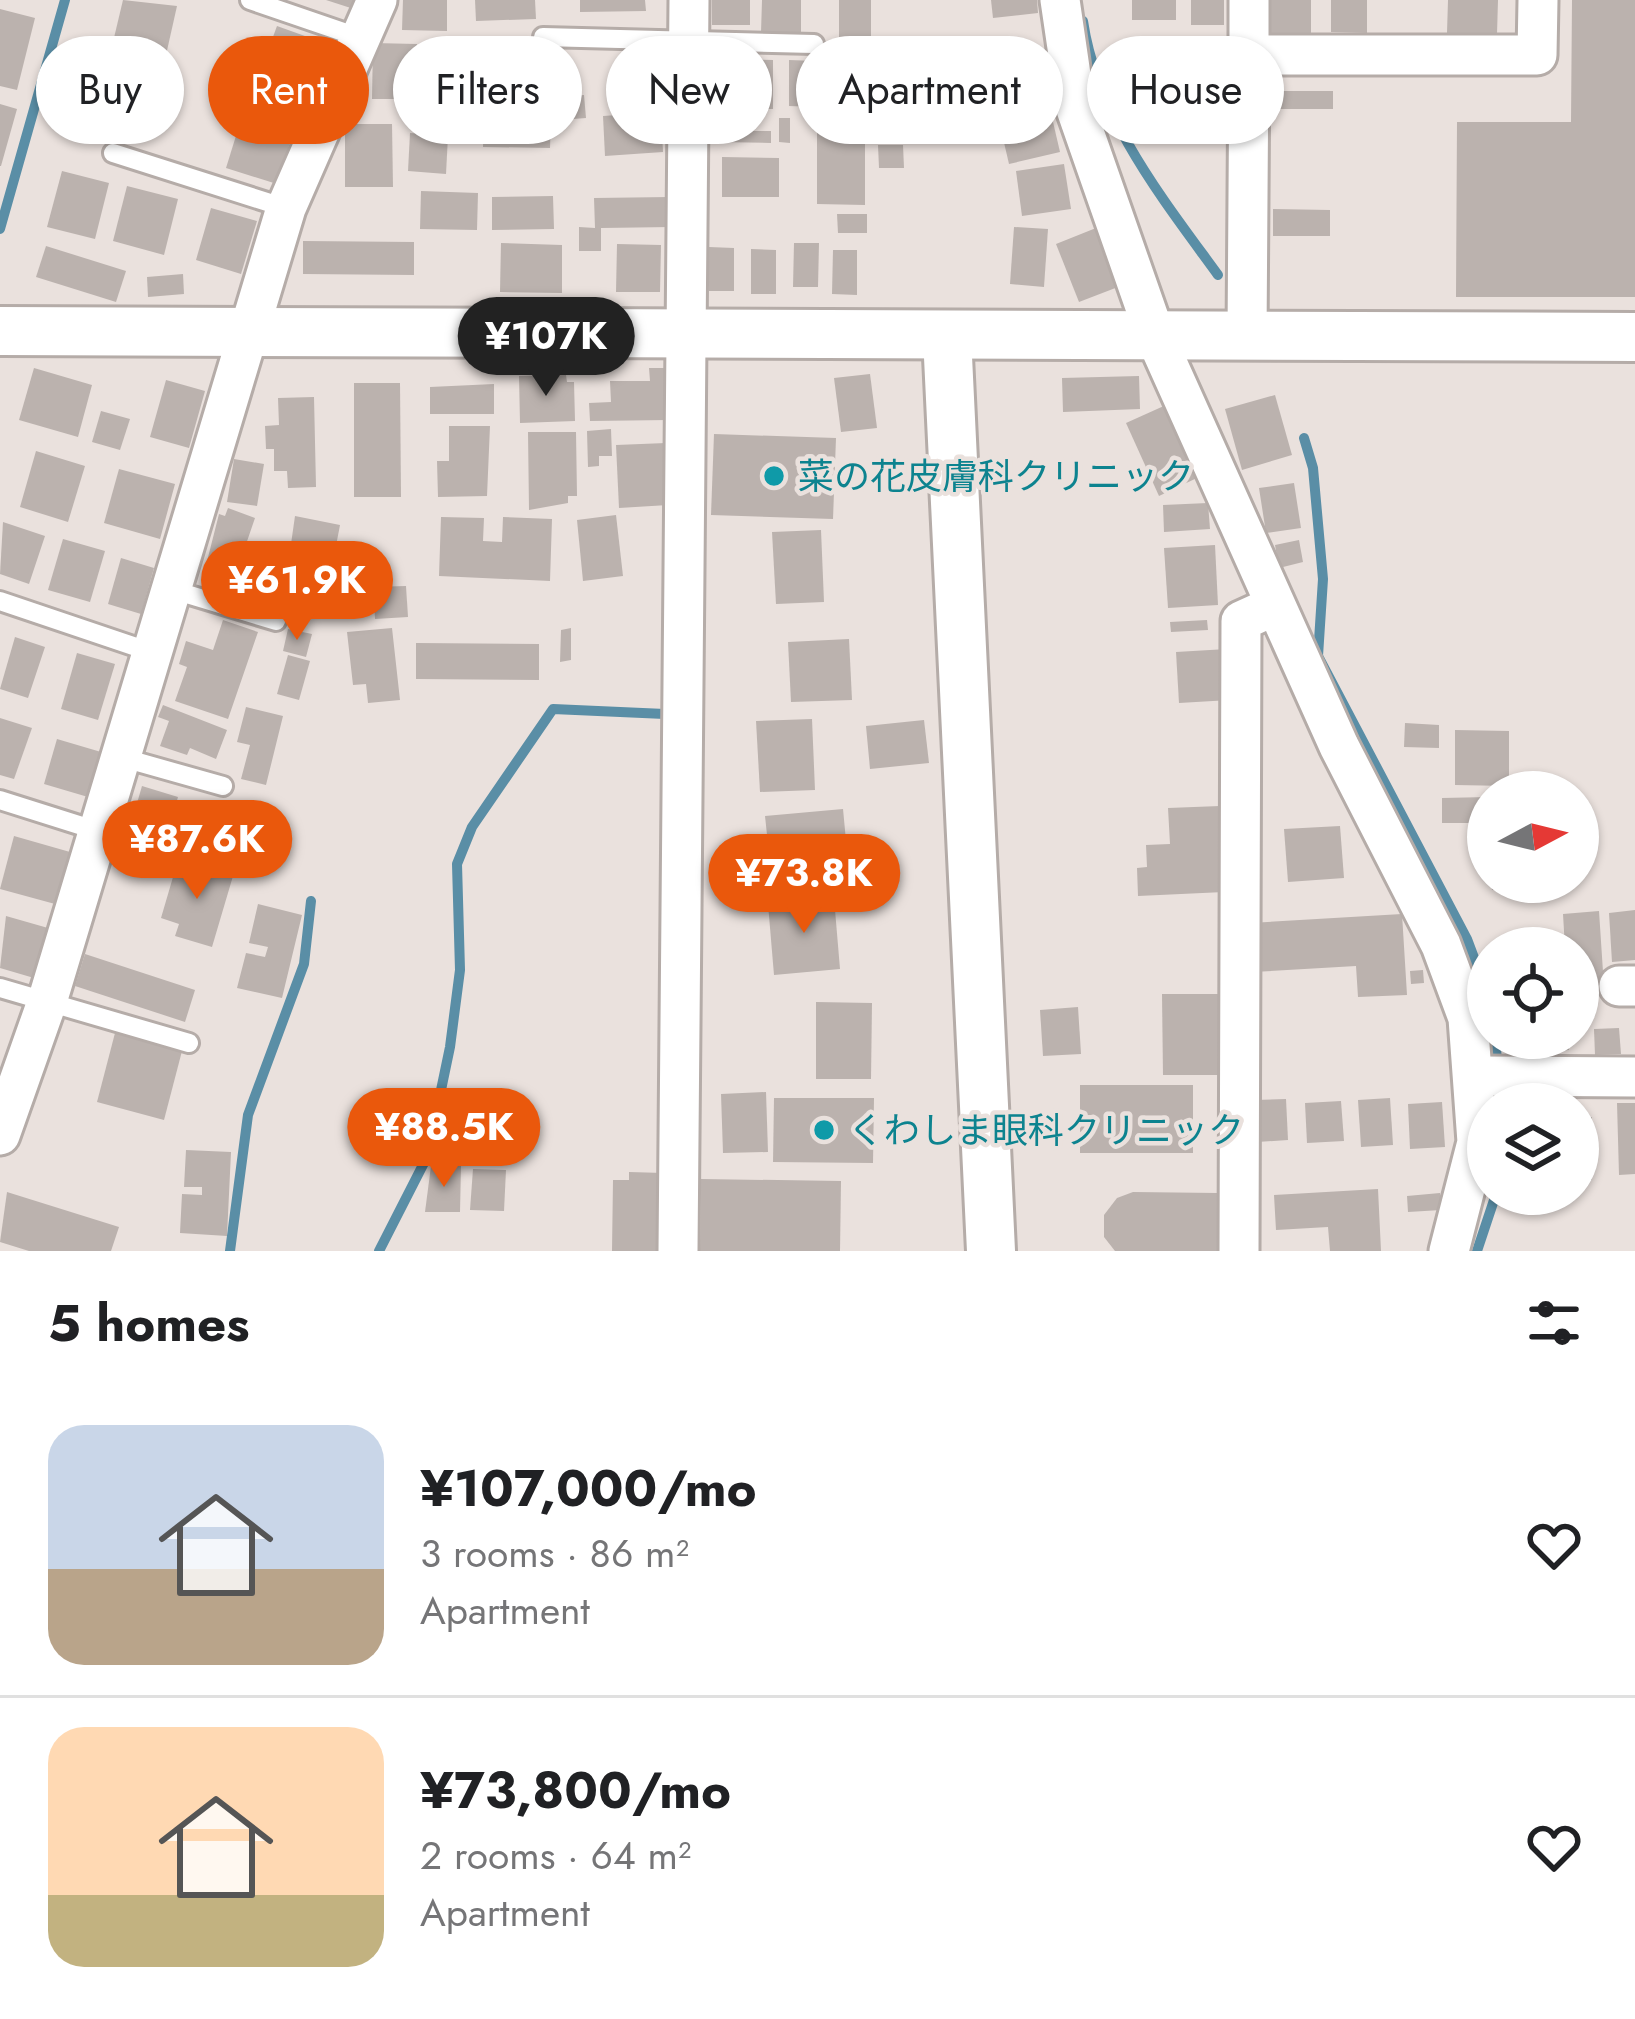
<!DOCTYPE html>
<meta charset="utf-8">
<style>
:root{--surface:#fff;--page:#f6f6f6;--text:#202124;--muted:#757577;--line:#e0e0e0;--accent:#ea580c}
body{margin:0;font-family:Jost,"Noto Sans JP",sans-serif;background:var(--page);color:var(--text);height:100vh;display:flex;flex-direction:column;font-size:45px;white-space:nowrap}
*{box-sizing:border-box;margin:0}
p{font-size:39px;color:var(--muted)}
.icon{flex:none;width:66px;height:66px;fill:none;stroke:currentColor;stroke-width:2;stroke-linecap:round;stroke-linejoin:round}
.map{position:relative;height:1251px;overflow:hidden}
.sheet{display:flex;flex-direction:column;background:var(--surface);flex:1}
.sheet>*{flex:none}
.banner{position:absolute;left:36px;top:36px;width:1563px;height:108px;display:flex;gap:24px}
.needle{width:78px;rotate:83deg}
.controls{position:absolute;left:1467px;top:771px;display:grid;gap:24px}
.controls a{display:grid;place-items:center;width:132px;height:132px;border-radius:50%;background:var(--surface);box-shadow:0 3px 9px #0004;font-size:60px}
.price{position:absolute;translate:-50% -102px;padding:0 27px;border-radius:42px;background:var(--accent);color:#fff;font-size:39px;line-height:78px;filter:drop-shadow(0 3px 6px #0008)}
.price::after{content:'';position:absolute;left:50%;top:72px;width:36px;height:27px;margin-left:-18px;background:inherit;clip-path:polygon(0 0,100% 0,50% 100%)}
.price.selected{background:#222;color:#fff}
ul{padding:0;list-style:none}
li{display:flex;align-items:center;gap:36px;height:300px;padding:0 48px}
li+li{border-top:3px solid var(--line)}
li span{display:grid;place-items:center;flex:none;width:336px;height:240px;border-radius:36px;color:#555}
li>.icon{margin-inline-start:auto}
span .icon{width:144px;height:144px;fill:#fffc;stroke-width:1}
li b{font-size:51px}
h2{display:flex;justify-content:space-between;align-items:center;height:144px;padding:0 48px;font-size:51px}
.pill{padding:0 42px;border-radius:54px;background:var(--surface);box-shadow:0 3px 9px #0004;font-size:42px;line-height:108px}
.pill.selected{background:var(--accent);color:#fff}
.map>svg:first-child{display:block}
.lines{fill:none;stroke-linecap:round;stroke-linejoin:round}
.stream{stroke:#5a8ea6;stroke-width:10}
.building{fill:#bbb2ae}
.service-casing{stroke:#b5aca8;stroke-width:24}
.minor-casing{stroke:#b5aca8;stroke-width:45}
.tertiary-casing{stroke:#b5aca8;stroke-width:54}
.service{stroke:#fff;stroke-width:18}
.minor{stroke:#fff;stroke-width:39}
.tertiary{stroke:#fff;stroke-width:48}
.culture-dot{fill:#0f9aa8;stroke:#eae1dd;stroke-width:4.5}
.labels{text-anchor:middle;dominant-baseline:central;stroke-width:9;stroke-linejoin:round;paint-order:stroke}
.culture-label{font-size:36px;fill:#0d838f;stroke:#eae1dd;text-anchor:start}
</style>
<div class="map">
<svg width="1635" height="1251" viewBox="0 0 1635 1251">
<rect width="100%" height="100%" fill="#eae1dd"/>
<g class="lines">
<!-- stream -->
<g class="stream">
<path d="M1083,21C1097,117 1162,198 1218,275"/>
<polyline points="0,229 65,0"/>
<polyline points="1304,438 1313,468 1323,579 1318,656 1467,939 1488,995"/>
<polyline points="1495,1038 1501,1104"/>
<polyline points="230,1251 248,1115 304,964 311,901"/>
<polyline points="379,1251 427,1157 450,1047 460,970 457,864 472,827 553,709 665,714"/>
<polyline points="1477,1251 1496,1194"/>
</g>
</g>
<!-- building -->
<g class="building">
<polygon points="123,0 177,6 166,55 113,42"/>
<polygon points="326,0 363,0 360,11"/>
<polygon points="403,0 447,0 447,31 402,30"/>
<polygon points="475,0 535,0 536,19 476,21"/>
<polygon points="580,0 645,0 646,11 580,12"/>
<rect x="712" y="0" width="38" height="25"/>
<polygon points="762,0 801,0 801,33 761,33"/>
<rect x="839" y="0" width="32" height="48"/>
<polygon points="991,0 1037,0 1038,13 993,18"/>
<rect x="1132" y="0" width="44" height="20"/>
<rect x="1191" y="0" width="33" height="25"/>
<rect x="1266" y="0" width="45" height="33"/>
<polygon points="1331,0 1367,0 1367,33 1331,32"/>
<polygon points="1448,0 1498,0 1497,34 1447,33"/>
<polygon points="1572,0 1635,0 1635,297 1456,297 1457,122 1571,122"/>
<polygon points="0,9 35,18 17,90 0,86"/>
<polygon points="277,26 330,45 304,114 252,94"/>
<polygon points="373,43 417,44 416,99 372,99"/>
<polygon points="1176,43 1224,44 1223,123 1176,123"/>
<polygon points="461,46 511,49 509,99 459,97"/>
<polygon points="1041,57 1049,100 995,109 987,67"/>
<polygon points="709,58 731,59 731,74 709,74"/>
<polygon points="740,59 773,60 773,109 740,109"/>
<polygon points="789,60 816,61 816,107 789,106"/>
<rect x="837" y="60" width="30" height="48"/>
<polygon points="659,61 661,100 614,101 613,63"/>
<polygon points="90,62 135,74 119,134 74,122"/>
<rect x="1276" y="91" width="57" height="18"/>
<polygon points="584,95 586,118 560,120 558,97"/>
<polygon points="0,104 17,109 1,166 0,166"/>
<polygon points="1050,109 1060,152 1009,164 999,121"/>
<polygon points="244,110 295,126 277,184 226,168"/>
<polygon points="661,112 663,152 605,156 603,116"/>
<polygon points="484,114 551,116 550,148 483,147"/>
<polygon points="779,118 790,118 790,143 779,142"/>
<polygon points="345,124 392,124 393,187 345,187"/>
<polygon points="817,127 865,127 865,205 817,204"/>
<polygon points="718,131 771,131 771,143 718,142"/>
<polygon points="410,133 448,136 446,174 408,171"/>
<polygon points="878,145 903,145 904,168 879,168"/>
<polygon points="722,157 779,158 779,197 722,197"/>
<polygon points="1064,164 1071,209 1022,216 1016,171"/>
<polygon points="62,171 109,183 95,239 47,227"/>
<polygon points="127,186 178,199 164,255 113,241"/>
<polygon points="421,191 478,193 477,230 420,229"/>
<polygon points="553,196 554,229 492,230 492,197"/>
<polygon points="670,197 671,227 601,228 601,251 579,251 579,227 595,228 594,198"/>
<polygon points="211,208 257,221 241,274 196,260"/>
<polygon points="1273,209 1330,210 1330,236 1273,236"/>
<polygon points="837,214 867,214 867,233 838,233"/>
<polygon points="1014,227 1048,229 1044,287 1010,284"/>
<polygon points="1096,228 1118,287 1079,302 1056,244"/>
<polygon points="303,241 414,242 414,275 303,274"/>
<polygon points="501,243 562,245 562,293 500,292"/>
<polygon points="794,243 819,243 818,287 793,287"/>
<polygon points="617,244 661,245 660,292 616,292"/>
<polygon points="46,246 126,271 116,302 36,277"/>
<polygon points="709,247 734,248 734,291 709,291"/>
<polygon points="751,249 776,250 776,294 751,294"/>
<polygon points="833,250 857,250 857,295 832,294"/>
<polygon points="183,274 184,294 148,297 147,277"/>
<polygon points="34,368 92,385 78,437 19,420"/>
<polygon points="649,368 668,368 669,420 590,421 589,403 611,402 610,381 650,381"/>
<polygon points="870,374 877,428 841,432 834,378"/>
<polygon points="566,375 567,382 574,382 575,421 520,423 519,376"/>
<polygon points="1139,376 1140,409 1063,412 1062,378"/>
<polygon points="166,380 205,391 189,448 150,437"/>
<polygon points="354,383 400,383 401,497 354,497"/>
<polygon points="494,384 494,414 430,414 430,387"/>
<polygon points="1275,395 1292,455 1242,470 1225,409"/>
<polygon points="314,397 316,487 288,488 287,471 274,471 274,449 266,449 265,426 279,425 278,398"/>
<polygon points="1166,405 1199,477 1159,496 1126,423"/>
<polygon points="101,411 130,419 120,450 92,442"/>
<polygon points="449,426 490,426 487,496 438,497 437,461 449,461"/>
<polygon points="611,429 612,456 599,456 599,466 588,467 587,431"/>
<polygon points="528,432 576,432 577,496 568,496 568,503 529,510"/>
<polygon points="714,434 836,438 833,519 711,515"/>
<polygon points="666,443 668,505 619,508 616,445"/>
<polygon points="36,451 85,466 68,522 20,507"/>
<polygon points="234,459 264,464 257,506 227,502"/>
<polygon points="119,469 175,484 160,539 104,523"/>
<polygon points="1294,483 1301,528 1266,533 1259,488"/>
<polygon points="1208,503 1210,529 1164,532 1163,505"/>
<polygon points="228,508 255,518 230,591 202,581 219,514 225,516"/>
<polygon points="616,515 623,576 583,581 577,520"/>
<polygon points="295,516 340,525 326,598 286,579"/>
<polygon points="441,517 484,518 483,541 502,542 503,517 552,519 550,581 439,576"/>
<polygon points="3,522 45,536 29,584 0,574"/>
<polygon points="821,530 824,602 776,604 772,532"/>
<polygon points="63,539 105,551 90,602 48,590"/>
<polygon points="1299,540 1303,562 1279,568 1275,545"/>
<polygon points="1215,545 1218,605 1168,608 1164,548"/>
<polygon points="121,558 154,568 141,614 108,604"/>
<polygon points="406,586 408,617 375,619 373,587"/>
<polygon points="223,620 258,632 228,719 175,701 187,667 179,664 186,641 213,650"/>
<polygon points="1207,620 1208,630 1171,632 1170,622"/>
<polygon points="392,628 400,700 368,703 366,684 353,685 347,632"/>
<polygon points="571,628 571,660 560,662 561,630"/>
<polygon points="288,629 312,634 306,657 283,651"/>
<polygon points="15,637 45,647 28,698 0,689"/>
<polygon points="849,639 852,700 791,702 788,642"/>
<polygon points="416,643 539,644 539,680 416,679"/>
<polygon points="1227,649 1230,700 1179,703 1176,652"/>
<polygon points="77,653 115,664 98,720 61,709"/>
<polygon points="288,655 310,661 299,700 277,694"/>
<polygon points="163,705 227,730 216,759 190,748 187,755 160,746 169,721 158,717"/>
<polygon points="246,707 283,716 266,785 241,779 250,745 237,742"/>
<polygon points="0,718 32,728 14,779 0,775"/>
<polygon points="812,719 815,790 760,792 756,721"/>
<polygon points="924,720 929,763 870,769 866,726"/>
<polygon points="1405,723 1439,725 1439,748 1404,747"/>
<polygon points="1455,730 1509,731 1509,786 1455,785"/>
<polygon points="57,739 101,752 88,797 44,784"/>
<polygon points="142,786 178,797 163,849 127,838"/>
<polygon points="1488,797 1488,823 1442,823 1442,798"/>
<polygon points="203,800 260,817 250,849 193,832"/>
<polygon points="1220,806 1224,892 1138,896 1137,868 1147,867 1146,845 1170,844 1168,808"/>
<polygon points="843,809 850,883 773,891 765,816"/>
<polygon points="1340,826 1344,878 1288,882 1284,829"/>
<polygon points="14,836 70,852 55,904 0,889"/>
<polygon points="178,860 233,876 212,947 175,936 179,924 161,918"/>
<polygon points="1491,882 1511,882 1511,890 1492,890"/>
<polygon points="834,898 840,969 774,975 768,904"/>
<polygon points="258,904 302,915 282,998 237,988 246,953 265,957 268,947 249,943"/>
<polygon points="1635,910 1635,960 1612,962 1609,913"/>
<polygon points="1599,911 1604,987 1578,988 1578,948 1565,948 1563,914"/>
<polygon points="1402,914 1407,995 1358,997 1356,966 1253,972 1250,923"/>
<polygon points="6,916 48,928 34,978 0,968"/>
<polygon points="85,954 195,990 185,1022 75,986"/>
<polygon points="1423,970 1424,983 1411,984 1410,971"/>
<polygon points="1162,994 1218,994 1219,1075 1163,1075"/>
<polygon points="816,1002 872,1003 871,1079 816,1079"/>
<polygon points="1078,1007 1081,1054 1043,1056 1040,1010"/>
<polygon points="1619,1028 1621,1054 1595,1055 1594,1029"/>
<polygon points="115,1033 182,1051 164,1120 97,1102"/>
<polygon points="1531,1038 1568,1038 1569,1050 1532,1053"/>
<rect x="1080" y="1085" width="113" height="68"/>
<polygon points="766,1092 768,1152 723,1153 721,1094"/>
<polygon points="774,1098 874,1098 873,1163 773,1162"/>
<polygon points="1390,1098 1393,1145 1361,1147 1358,1100"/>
<polygon points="1286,1099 1288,1140 1257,1142 1254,1100"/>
<polygon points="1341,1101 1344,1141 1307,1143 1305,1103"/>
<polygon points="1442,1102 1445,1147 1410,1149 1408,1104"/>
<polygon points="1617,1103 1635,1103 1635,1174 1619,1175"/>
<rect x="1578" y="1117" width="14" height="63"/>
<polygon points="186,1150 231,1152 227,1236 180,1233 182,1194 202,1195 202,1187 184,1187"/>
<polygon points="431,1166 461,1166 460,1212 425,1212"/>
<polygon points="473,1169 506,1170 504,1211 470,1210"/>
<polygon points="629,1172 664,1173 663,1251 612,1251 613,1180 629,1180"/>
<polygon points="701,1179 841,1181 840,1251 700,1251"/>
<polygon points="1378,1189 1381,1251 1330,1251 1328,1227 1276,1230 1274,1195"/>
<polygon points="7,1192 119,1227 111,1251 29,1251 0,1242"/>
<polygon points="1133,1192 1218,1193 1218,1251 1115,1251 1104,1237 1104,1215 1117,1198"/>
<polygon points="1440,1193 1441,1210 1408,1212 1407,1196"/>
</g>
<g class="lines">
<!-- service casing -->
<g class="service-casing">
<g id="service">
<polyline points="250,0 358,37"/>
<polyline points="543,37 814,44"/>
<polyline points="113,153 286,208"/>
<polyline points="170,589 276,621"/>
<polyline points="0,601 151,652"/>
<polyline points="120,757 223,786"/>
<polyline points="0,800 98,831"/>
<polyline points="0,988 189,1043"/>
</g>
</g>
<!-- minor casing -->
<g class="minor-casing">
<g id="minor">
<polyline points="1060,0 1076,109 1156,338 1339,746 1441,945 1468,1018 1477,1142 1449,1251"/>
<polyline points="1249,55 1249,0"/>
<polyline points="1247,337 1249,55 1537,55 1538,0"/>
<polyline points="1619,986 1635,986"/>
<polyline points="1475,1076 1635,1077"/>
<polyline points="0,1135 47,1002 286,208 377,0"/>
<polyline points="678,1251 689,0"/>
<polyline points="1239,1251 1241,621 1274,606"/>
</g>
</g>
<!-- tertiary casing -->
<g class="tertiary-casing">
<g id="tertiary">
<polyline points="0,331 1635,337"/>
<polyline points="947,336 991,1251"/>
</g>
</g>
<!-- service -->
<use href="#service" class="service"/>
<!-- minor -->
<use href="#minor" class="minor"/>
<!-- tertiary -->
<use href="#tertiary" class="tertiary"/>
</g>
<!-- markers -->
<g class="culture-dot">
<circle cx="774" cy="476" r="12"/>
<circle cx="824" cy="1130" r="12"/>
</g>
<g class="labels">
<!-- culture labels -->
<g class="culture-label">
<text x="798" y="476">菜の花皮膚科クリニック</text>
<text x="848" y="1130">くわしま眼科クリニック</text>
</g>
</g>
</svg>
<div class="controls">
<a><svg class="needle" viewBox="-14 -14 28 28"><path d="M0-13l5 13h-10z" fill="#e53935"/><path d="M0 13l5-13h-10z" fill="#757577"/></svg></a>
<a><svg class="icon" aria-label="locate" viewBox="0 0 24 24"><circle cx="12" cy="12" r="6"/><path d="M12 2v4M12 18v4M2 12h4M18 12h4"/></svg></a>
<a><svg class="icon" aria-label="layers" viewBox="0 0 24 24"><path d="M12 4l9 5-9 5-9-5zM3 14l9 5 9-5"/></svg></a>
</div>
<b class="price selected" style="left:546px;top:399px">¥107K</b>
<b class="price" style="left:297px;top:643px">¥61.9K</b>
<b class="price" style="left:197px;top:902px">¥87.6K</b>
<b class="price" style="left:804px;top:936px">¥73.8K</b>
<b class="price" style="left:444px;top:1190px">¥88.5K</b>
<div class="banner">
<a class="pill">Buy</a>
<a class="pill selected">Rent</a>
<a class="pill">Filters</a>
<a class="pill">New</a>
<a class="pill">Apartment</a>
<a class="pill">House</a>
</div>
</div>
<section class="sheet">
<h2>5 homes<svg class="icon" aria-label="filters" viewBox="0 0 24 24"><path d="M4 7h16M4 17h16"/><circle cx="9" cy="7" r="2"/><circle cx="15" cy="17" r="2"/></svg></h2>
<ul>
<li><span style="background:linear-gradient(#c9d6e8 60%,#b9a48a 0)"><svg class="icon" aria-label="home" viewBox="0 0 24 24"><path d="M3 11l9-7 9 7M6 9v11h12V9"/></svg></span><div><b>¥107,000/mo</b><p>3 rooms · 86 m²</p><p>Apartment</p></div><svg class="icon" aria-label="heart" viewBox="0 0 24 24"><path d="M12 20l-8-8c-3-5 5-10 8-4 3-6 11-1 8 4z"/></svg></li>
<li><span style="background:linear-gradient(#ffd9b3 70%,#c2b280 0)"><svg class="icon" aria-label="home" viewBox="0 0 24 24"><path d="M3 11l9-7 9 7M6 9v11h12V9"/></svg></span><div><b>¥73,800/mo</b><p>2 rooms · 64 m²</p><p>Apartment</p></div><svg class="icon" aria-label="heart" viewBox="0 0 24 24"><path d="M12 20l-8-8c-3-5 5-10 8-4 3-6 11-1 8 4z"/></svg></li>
</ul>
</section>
